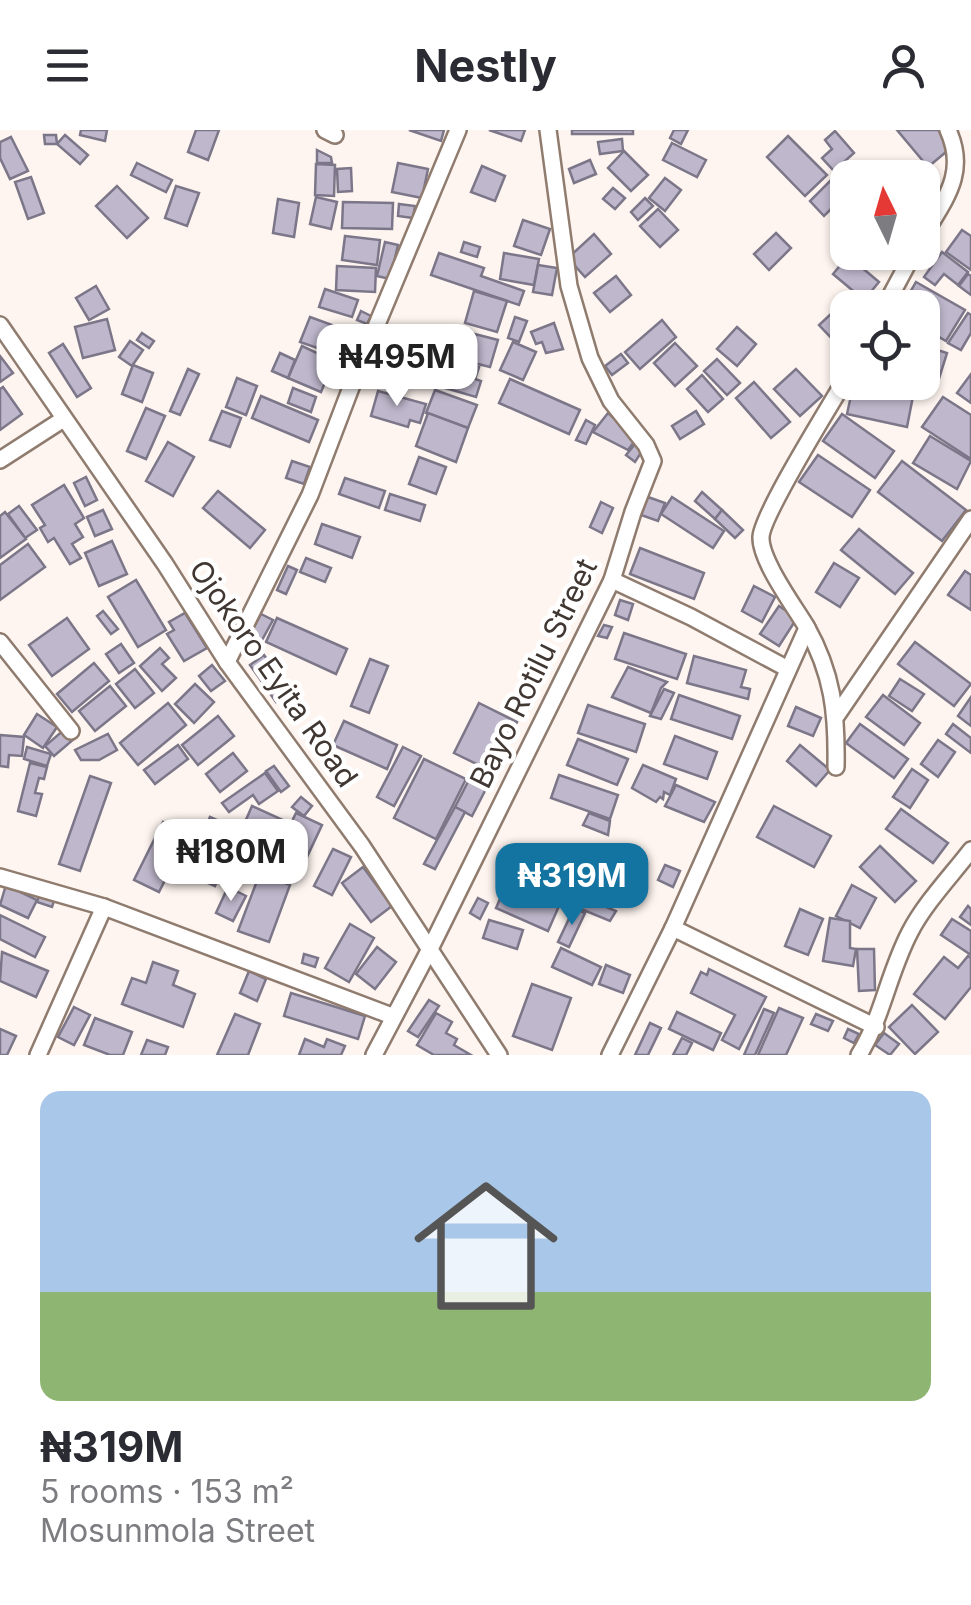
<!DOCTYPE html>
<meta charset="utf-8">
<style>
:root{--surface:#fff;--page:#f7f7f7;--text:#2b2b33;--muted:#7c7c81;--line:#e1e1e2;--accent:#1474a1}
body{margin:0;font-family:Inter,sans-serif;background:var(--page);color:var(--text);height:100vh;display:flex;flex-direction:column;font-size:38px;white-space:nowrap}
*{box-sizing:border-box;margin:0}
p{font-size:32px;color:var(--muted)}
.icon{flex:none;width:55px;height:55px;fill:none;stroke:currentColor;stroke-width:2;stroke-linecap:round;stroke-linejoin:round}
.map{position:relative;height:925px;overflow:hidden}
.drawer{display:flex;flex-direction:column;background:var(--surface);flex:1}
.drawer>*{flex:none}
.needle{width:65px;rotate:355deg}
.tools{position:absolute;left:830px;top:30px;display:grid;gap:20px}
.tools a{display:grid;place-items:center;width:110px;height:110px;border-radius:20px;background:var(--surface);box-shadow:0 2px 8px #0004;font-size:50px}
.price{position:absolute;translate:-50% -85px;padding:0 22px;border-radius:20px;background:#fff;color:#222;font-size:32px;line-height:65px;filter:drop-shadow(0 2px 5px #0008)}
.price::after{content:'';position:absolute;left:50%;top:60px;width:30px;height:22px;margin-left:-15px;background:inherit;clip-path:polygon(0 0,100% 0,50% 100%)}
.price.active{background:var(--accent);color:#fff}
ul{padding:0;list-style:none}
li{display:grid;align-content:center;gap:20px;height:530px;padding:0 40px}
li+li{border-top:2px solid var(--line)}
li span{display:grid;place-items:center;height:310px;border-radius:20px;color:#555}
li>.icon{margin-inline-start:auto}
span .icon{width:180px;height:180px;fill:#fffc;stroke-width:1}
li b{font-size:42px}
header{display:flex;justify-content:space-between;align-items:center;height:130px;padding:0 40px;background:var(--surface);font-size:45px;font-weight:700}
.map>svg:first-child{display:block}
.building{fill:#bfb8cd;stroke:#7c7689;stroke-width:2.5}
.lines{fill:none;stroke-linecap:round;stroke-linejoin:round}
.minor-casing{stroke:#907c6f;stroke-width:20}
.minor{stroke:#fff;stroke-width:15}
.labels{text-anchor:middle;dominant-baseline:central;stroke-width:9;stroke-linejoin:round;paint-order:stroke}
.street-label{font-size:30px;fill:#403732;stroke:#fff}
</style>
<header><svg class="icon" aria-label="menu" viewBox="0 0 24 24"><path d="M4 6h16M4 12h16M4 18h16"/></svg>Nestly<svg class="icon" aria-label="person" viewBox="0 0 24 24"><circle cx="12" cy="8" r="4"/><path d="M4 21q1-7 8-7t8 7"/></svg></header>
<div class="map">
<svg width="971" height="925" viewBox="0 0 971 925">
<rect width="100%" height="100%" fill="#fef5f0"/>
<!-- building -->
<g class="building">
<polygon points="81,0 107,0 105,11 80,5"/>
<polygon points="196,0 219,0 208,30 188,22"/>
<polygon points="409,0 444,0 441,11"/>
<polygon points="489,0 525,0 521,11"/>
<rect x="572" y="0" width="61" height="4"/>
<polygon points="674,0 688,0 681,14 670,8"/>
<polygon points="897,0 938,0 952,17 928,37"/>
<polygon points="835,1 854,23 834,41 822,28 832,19 825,10"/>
<polygon points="44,5 56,5 57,14 45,14"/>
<polygon points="65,5 88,25 80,34 57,14"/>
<polygon points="788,6 827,45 805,66 767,27"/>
<polygon points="11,7 28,41 10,49 0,28 0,12"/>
<polygon points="622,9 623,21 600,24 598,12"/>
<polygon points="672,13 706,30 697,47 663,30"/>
<polygon points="317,20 331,27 332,33 317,33"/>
<polygon points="624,21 648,45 631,61 608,38"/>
<polygon points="590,30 596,44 574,53 569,39"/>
<polygon points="137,33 172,50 166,62 131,45"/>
<polygon points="398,33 428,39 422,68 392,62"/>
<polygon points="873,33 886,44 883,48 861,48"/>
<polygon points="316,34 335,35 334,66 315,65"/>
<polygon points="482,36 505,46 495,71 471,62"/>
<polygon points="351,38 352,61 338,62 337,39"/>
<polygon points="31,47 44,83 28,89 15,52"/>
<polygon points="665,48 681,60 665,81 649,68"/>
<polygon points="832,49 846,64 824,86 810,71"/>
<polygon points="117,56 148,88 127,108 96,76"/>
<polygon points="176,56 199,63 187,96 165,88"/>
<polygon points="613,58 625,68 615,79 603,69"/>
<polygon points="316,67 337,72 331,99 310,94"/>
<polygon points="645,68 653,76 638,90 631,82"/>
<polygon points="278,69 299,73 294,107 273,103"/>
<polygon points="343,72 393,73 392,99 342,98"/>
<polygon points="399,74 415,76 413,88 398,86"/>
<polygon points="658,79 678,100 660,117 640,96"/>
<polygon points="848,89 848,118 833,105"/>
<polygon points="523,90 550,99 541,125 514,116"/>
<polygon points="962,100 971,106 971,140 946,122"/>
<polygon points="776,103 791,118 769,140 754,124"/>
<polygon points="594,104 611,124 585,147 568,128"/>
<polygon points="345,106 380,110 377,135 342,130"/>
<polygon points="385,112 398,115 390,149 377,146"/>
<polygon points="464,112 480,117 477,127 461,122"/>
<polygon points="942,122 968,142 958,155 944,144 935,155 924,147"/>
<polygon points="439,123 484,138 481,146 524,161 519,175 431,145"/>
<polygon points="504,123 539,129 534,155 500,149"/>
<polygon points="848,126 879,152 864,170 833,144"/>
<polygon points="538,135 557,138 552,165 533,162"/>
<polygon points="337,136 376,138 375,162 336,160"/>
<polygon points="968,144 971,146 971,165 959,156"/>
<polygon points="616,146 631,165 610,182 594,163"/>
<polygon points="916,152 965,180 946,211 922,197 922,178 901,178"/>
<polygon points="96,156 109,179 89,190 76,168"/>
<polygon points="325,159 358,170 352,187 319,177"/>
<polygon points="474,161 507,171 497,202 465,193"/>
<polygon points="361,181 371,186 367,194 357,190"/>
<polygon points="832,183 848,200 836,213 819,195"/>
<polygon points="968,183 971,185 971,203 961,220 948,213"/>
<polygon points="310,187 332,195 323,220 300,212"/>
<polygon points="515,187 527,191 519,212 508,208"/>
<polygon points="107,189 115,220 83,228 75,197"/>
<polygon points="662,190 676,207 640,239 625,222"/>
<polygon points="554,193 563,219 546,223 542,212 536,214 531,202"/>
<polygon points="737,197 756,214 737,236 717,219"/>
<polygon points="435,202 465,209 467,202 498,210 490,237 454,228 455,224 431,217"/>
<polygon points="142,203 154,211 149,218 137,210"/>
<polygon points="130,211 143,220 132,236 119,227"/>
<polygon points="513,212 536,222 523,250 500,240"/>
<polygon points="675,213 697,236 675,256 654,233"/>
<polygon points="63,214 91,258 77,267 49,223"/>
<polygon points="302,216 334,231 321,262 288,248"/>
<polygon points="925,216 947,223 937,255 922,250"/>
<polygon points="280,223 295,230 288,248 272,241"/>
<polygon points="621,224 628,233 612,245 605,236"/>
<polygon points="0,226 13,243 0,252"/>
<polygon points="447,227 479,237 475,249 481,251 476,267 438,256"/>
<polygon points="717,229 740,253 727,265 704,241"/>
<polygon points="133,235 153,243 142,272 122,264"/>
<polygon points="188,239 199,244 180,285 170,281"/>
<polygon points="796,239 822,266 800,286 774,259"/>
<polygon points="971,244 971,273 957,263"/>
<polygon points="702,245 723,269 708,282 687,259"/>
<polygon points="237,248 257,256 246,285 226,277"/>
<polygon points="510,249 580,280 569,304 499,273"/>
<polygon points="754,252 790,292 771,308 736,268"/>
<polygon points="854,252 915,256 907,297 847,284"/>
<polygon points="3,257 22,284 0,300 0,259"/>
<polygon points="293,258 316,267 311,282 288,273"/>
<polygon points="435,260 477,275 468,298 426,283"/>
<polygon points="378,261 426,274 420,293 410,290 408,297 371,286"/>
<polygon points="261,266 318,290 309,312 252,288"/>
<polygon points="943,267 971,285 971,329 922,297"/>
<polygon points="146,278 165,286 146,329 127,321"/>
<polygon points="222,281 241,288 230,317 210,310"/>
<polygon points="696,281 704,294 680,309 672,296"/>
<polygon points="428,283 468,298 456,332 416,316"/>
<polygon points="608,283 637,308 628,320 593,302"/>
<polygon points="842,284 894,321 875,348 823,311"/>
<polygon points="586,290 595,295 586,314 576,310"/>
<polygon points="930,306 971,331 957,359 913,333"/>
<polygon points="168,312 194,327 173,366 146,351"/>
<polygon points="636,313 644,318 635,332 626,325"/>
<polygon points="818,325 870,360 852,387 799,352"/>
<polygon points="419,327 446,337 436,364 409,354"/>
<polygon points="292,331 310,337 304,354 286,348"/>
<polygon points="902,331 966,380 942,411 878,362"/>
<polygon points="86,347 97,370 85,376 74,353"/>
<polygon points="345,348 385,361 379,378 339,364"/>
<polygon points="64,355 84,388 75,394 83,407 72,414 81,428 70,434 54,408 48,412 40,398 45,395 32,375"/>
<polygon points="218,361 265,400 250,418 203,378"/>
<polygon points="702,362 722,380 715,389 695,371"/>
<polygon points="390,364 425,375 420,391 385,380"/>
<polygon points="648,367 665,373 658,391 641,385"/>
<polygon points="672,367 724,401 713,418 661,384"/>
<polygon points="601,372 613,378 602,403 590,397"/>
<polygon points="19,376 37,400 25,408 8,384"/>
<polygon points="103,380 112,399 95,406 87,387"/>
<polygon points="722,380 743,400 735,408 715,389"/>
<polygon points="5,382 26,409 0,428 0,386"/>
<polygon points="322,394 360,407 352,428 315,414"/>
<polygon points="859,399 913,443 895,464 841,420"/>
<polygon points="112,411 127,444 99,456 85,423"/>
<polygon points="28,414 45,437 0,470 0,435"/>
<polygon points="640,418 704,443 694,469 630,444"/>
<polygon points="306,428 331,438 325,452 300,442"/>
<polygon points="834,433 859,448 840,477 816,462"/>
<polygon points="288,436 297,440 286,464 277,460"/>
<polygon points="965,441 971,445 971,480 948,465"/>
<polygon points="136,450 166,500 138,517 108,467"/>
<polygon points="754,456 775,467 762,492 742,481"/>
<polygon points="620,470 633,474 628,490 615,485"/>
<polygon points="779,476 797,488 779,516 760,504"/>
<polygon points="103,481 118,499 111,504 97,486"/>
<polygon points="185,483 207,518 184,531 167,504 174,500 169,492"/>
<polygon points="261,484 273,490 262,510 250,504"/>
<polygon points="67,488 89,519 52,546 29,515"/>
<polygon points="277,488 347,519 336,544 266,512"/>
<polygon points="604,495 612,497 607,508 598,506"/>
<polygon points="624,503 686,524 677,549 615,529"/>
<polygon points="915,512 971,554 954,576 898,534"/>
<polygon points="121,514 134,533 119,543 106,524"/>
<polygon points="160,518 169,528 162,534 176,548 162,561 140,536"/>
<polygon points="264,525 290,563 276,572 250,535"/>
<polygon points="694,526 746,540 741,557 750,559 748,569 687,553"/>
<polygon points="370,529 388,536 369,583 351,576"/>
<polygon points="94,533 109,551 72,582 57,564"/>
<polygon points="212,535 225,551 211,561 199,546"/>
<polygon points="628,537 667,552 661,558 651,583 612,567"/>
<polygon points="135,539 154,563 135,578 116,554"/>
<polygon points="900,549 924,564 912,581 889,566"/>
<polygon points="195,554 214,572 194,593 175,574"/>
<polygon points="110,556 126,576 95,601 79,581"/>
<polygon points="664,559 674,563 661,589 650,586"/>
<polygon points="679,565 740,586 732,609 671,589"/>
<polygon points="883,565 920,593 904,615 866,587"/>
<polygon points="971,567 971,596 958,586"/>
<polygon points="168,573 186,595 138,635 120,613"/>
<polygon points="479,573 517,592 491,641 454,623"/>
<polygon points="588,575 645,594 636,622 578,603"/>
<polygon points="796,577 821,588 813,606 788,596"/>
<polygon points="37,584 57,597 43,618 24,605"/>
<polygon points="218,586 234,606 198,635 182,615"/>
<polygon points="344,591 397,615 387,639 333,615"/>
<polygon points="860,594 908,629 894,648 846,613"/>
<polygon points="953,594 971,608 971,623 946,604"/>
<polygon points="65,599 74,609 54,626 45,616"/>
<polygon points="108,604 117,620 99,630 81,630 75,620"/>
<polygon points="0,605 24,607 22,626 9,625 8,637 0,636"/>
<polygon points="675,606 717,622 707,649 664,634"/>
<polygon points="578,609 628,629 617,655 567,635"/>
<polygon points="938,610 955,622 938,647 921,634"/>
<polygon points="178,615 188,629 155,654 144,640"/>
<polygon points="800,615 830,640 816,656 787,631"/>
<polygon points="27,617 51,624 47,636 24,629"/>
<polygon points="403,617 421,626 394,676 377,667"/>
<polygon points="233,623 247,641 220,662 206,644"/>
<polygon points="424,629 466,649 436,709 394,688"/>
<polygon points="30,633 47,637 44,649 39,648 35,663 42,664 36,686 18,681"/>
<polygon points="643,635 676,649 670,665 664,662 663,669 660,667 656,672 632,658"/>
<polygon points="274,636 289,656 281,662 266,641"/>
<polygon points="912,639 928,650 910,678 893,667"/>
<polygon points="265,643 278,661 259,674 253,665 229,682 222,673"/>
<polygon points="472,644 489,653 472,686 455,677"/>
<polygon points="559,645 618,665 610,689 551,668"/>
<polygon points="90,646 111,653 80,741 59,734"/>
<polygon points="676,655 715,672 704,692 665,676"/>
<polygon points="301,667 312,676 304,686 292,677"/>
<polygon points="252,676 283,690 276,705 245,692"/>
<polygon points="774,676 831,706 814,737 757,707"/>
<polygon points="455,677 465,682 435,739 424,734"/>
<polygon points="901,679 948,713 933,733 886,699"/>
<polygon points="296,683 322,695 298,746 271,734"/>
<polygon points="589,683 610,691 608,705 583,695"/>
<polygon points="210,687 239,700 215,756 185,743"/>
<polygon points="163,692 188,704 159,762 134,750"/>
<polygon points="880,716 916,751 895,772 860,737"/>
<polygon points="333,719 351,727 332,765 314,756"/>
<polygon points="566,734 587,742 575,774 553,766"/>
<polygon points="665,735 680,741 673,757 658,750"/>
<polygon points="363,737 392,776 371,792 342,753"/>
<polygon points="260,743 290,755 269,812 238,801"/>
<polygon points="507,753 559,776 548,801 496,778"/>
<polygon points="6,755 37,770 28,788 0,775"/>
<polygon points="852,755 876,768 860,798 836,786"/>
<polygon points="228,757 246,766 233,791 216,783"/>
<polygon points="40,763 55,768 52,777 37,772"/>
<polygon points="582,767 616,781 610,791 576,777"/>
<polygon points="478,768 488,773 480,789 470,783"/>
<polygon points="968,776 971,779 971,795 960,787"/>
<polygon points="574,778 585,783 569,817 558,812"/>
<polygon points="800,779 823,789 808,825 785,816"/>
<polygon points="0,785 45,807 35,827 0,809"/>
<polygon points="830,788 850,791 850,818 856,819 853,836 823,831"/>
<polygon points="952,789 971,801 971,825 941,805"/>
<polygon points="489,790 523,800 517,819 483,808"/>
<polygon points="350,794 374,808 349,852 325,838"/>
<polygon points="377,817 396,832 375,859 356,844"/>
<polygon points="561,818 601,837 592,855 552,837"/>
<polygon points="857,819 874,819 875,860 859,861"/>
<polygon points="2,822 48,841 36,867 0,851"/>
<polygon points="304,824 318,828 315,837 302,833"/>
<polygon points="968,826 971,828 971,857 945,889 914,864 944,827 958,838"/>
<polygon points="153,832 178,841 173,855 195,864 183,897 122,874 132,848 146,853"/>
<polygon points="606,835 630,845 623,863 599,854"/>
<polygon points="709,839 766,867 739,919 722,910 735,885 691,863 701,842 707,845"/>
<polygon points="249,841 266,849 257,871 240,863"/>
<polygon points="532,854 571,868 552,920 513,906"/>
<polygon points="291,863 365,886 358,909 284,886"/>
<polygon points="429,870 439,876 418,907 408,901"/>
<polygon points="912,875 938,902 915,924 889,897"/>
<polygon points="74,877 90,885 74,915 58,907"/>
<polygon points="779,878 803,888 786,925 758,925"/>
<polygon points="764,879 774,883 755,925 744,925"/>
<polygon points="677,882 721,903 713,920 669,899"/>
<polygon points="436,883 452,892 446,903 457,909 454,915 471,925 434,925 417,915"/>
<polygon points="235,884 260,894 248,925 217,925"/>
<polygon points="816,884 833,891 828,901 811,894"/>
<polygon points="95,888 132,902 123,925 110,925 84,915"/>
<polygon points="650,893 661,898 648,925 635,925"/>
<polygon points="0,899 16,906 7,925 0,925"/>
<polygon points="848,899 859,904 854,913 844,908"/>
<polygon points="884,903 899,914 890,925 875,915"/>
<polygon points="682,908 692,913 686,925 673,925"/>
<polygon points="305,909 324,917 327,909 345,916 341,925 299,925"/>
<polygon points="147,910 168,917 165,925 141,925"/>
</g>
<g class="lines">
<!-- minor casing -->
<g class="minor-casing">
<g id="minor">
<polyline points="325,0 335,5"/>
<path d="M922,108C944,70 968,44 948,0"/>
<polyline points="884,178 914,122"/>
<polyline points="0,195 165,434 227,532 362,716 499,925"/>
<polyline points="0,330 62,290"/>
<polyline points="612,450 691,487 788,539"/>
<polyline points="0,512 71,601"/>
<polyline points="227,532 310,365 355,247 458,0"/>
<polyline points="837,585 971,389"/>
<path d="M836,637C837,583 833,544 806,496C794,476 760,430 761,407C762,384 832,273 848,245"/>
<polyline points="0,747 104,777 392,886"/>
<polyline points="673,798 876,897"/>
<polyline points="38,925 104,777"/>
<polyline points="374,925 431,817 612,450 633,382 653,331 646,315 611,271 590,228 569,156 548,0"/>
<polyline points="610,925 673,798 807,498"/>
<path d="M859,925C883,886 888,844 910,802C925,773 951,746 971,720"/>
</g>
</g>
<!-- minor -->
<use href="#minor" class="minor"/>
</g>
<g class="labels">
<!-- street labels -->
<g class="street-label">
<text transform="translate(274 543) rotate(55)">Ojokoro Eyita Road</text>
<text transform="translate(533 543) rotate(-64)">Bayo Rotilu Street</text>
</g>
</g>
</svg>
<div class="tools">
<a><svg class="needle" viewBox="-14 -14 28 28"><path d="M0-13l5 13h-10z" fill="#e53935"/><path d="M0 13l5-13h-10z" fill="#7c7c81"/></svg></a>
<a><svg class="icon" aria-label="locate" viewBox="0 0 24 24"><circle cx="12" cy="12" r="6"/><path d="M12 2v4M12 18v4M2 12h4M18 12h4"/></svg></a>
</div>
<b class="price" style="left:397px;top:279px">₦495M</b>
<b class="price" style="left:231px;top:774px">₦180M</b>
<b class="price active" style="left:572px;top:798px">₦319M</b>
</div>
<section class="drawer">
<ul>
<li><span style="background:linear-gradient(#a9c7e8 65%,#8fb573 0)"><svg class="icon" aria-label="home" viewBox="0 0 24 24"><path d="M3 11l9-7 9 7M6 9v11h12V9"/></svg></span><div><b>₦319M</b><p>5 rooms · 153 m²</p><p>Mosunmola Street</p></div></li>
</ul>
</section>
